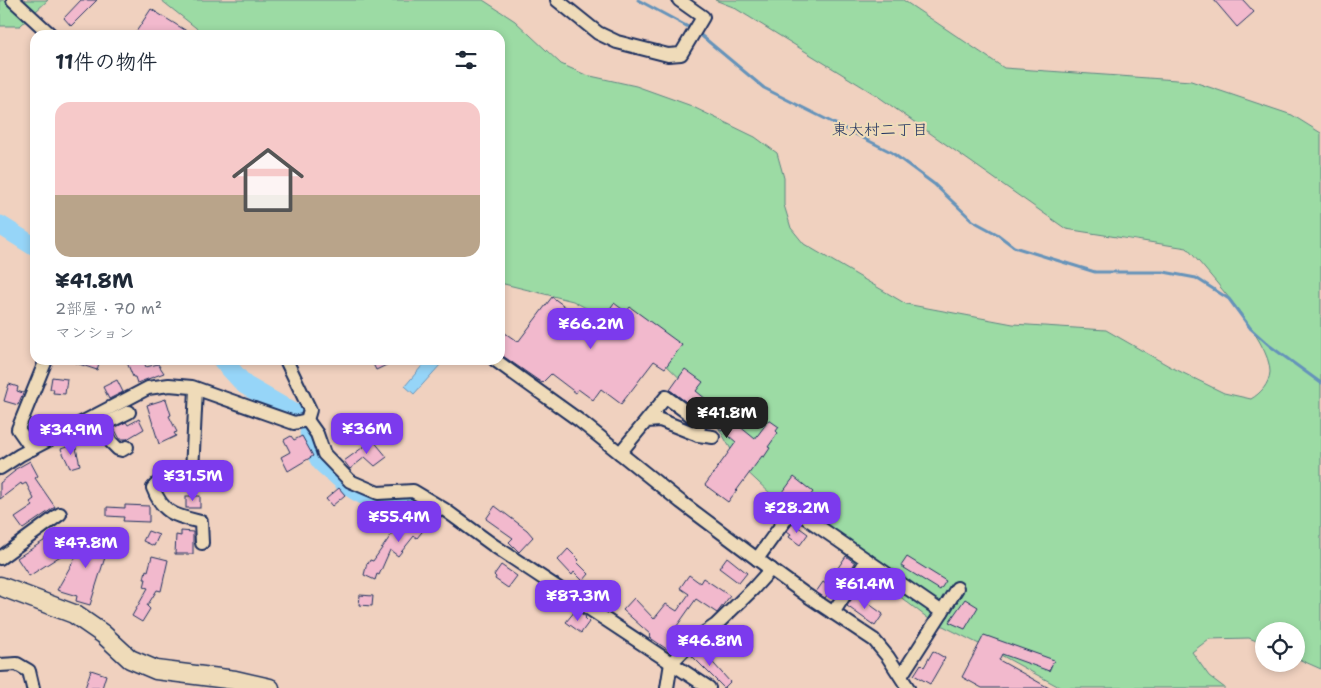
<!DOCTYPE html>
<html lang="ja">
<meta charset="utf-8">
<style>
:root{--surface:#fff;--page:#f6f6f7;--text:#1f2937;--muted:#747a83;--accent:#7c3aed}
body{margin:0;font-family:"Shantell Sans","Klee One",sans-serif;background:var(--page);color:var(--text);height:100vh;display:flex;flex-direction:column;font-size:19px;white-space:nowrap}
*{box-sizing:border-box;margin:0}
p{font-size:16px;color:var(--muted)}
.icon{flex:none;width:28px;height:28px;fill:none;stroke:currentColor;stroke-width:2;stroke-linecap:round;stroke-linejoin:round}
.map{position:relative;flex:1;overflow:hidden}
.details{position:absolute;left:30px;top:30px;width:475px;height:335px;display:flex;flex-direction:column;background:var(--surface);border-radius:15px;box-shadow:0 2px 8px #0003}
.details>*{flex:none}
.buttons{position:absolute;left:1255px;top:622px;display:grid;gap:10px}
.buttons a{display:grid;place-items:center;width:50px;height:50px;border-radius:50%;background:var(--surface);box-shadow:0 2px 8px #0003;font-size:25px}
.price{position:absolute;translate:-50% -42px;padding:0 11px;border-radius:10px;background:var(--accent);color:#fff;font-size:16px;line-height:32px;filter:drop-shadow(0 1px 2px #0008)}
.price::after{content:'';position:absolute;left:50%;top:30px;width:15px;height:11px;margin-left:-8px;background:inherit;clip-path:polygon(0 0,100% 0,50% 100%)}
.price.on{background:#222;color:#fff}
ul{padding:0;list-style:none}
li{display:grid;align-content:center;gap:10px;height:265px;padding:0 25px}
li span{display:grid;place-items:center;height:155px;border-radius:15px;color:#555}
li>.icon{margin-inline-start:auto}
span .icon{width:90px;height:90px;fill:#fffc;stroke-width:1}
li b{font-size:21px}
h2{display:flex;justify-content:space-between;align-items:center;height:60px;padding:0 25px;font-size:21px}
.map>svg:first-child{display:block}
.green{fill:#9cdba4;stroke:#5c8581}
.water{fill:#96d5f8;stroke:#6593ba}
.lines{fill:none;stroke-linecap:round;stroke-linejoin:round}
.stream{stroke:#6593ba;stroke-width:3}
.river{stroke:#96d5f8;stroke-width:19}
.building{fill:#f2b9cd;stroke:#1b2f5e}
.street-casing{stroke:#1b2f5e;stroke-width:16}
.secondary-casing{stroke:#1b2f5e;stroke-width:21}
.street{stroke:#efdbb9;stroke-width:12}
.secondary{stroke:#efdbb9;stroke-width:18}
.labels{text-anchor:middle;dominant-baseline:central;stroke-width:4.5;stroke-linejoin:round;paint-order:stroke}
.neighbourhood-label{font-size:16px;fill:#1b2f5e;stroke:#efdbb9}
</style>
<div class="map">
<svg width="1321" height="688" viewBox="0 0 1321 688">
<rect width="100%" height="100%" fill="#f0d1bf"/>
<filter id="ink" filterUnits="userSpaceOnUse"><feTurbulence type="fractalNoise" baseFrequency=".02" numOctaves="2"/><feDisplacementMap in="SourceGraphic" scale="10" xChannelSelector="R" yChannelSelector="G"/><feConvolveMatrix kernelMatrix="1 2 1 2 8 2 1 2 1" color-interpolation-filters="sRGB"/></filter>
<g filter="url(#ink)">
<!-- green -->
<g class="green">
<polygon points="0,0 48,0 20,26 0,26"/>
<path d="M161,0H483L515,21L561,64L586,75L636,86L689,105L755,137L777,153L784,178V205L791,228L804,244L906,304L1013,324L1106,330L1169,366L1224,393L1251,399C1261,393 1269,384 1270,372C1271,341 1207,272 1187,248L1066,229L876,95L733,7L715,0H903L1004,68L1191,81L1292,115L1321,133V669L1296,658V631H1264V644L1249,638L1209,639L1192,652L1209,676L1225,688H1061L999,654L929,619L790,512L740,465L703,401L658,357L608,320L573,301L500,283V35H205Z"/>
</g>
<!-- water -->
<polygon class="water" points="427,360 436,360 441,364 414,394 405,386"/>
<g class="lines">
<!-- stream -->
<g class="stream">
<polyline points="638,0 692,29"/>
<polyline points="697,32 764,88 891,152 934,184 973,221 997,234 1014,247 1095,272 1164,272 1196,278 1229,299 1251,329 1270,346 1321,383"/>
</g>
<!-- river -->
<g class="river">
<polyline points="0,225 35,247"/>
<polyline points="222,360 245,385 294,413"/>
<path d="M309,433C315,441 314,450 319,459C322,465 331,470 336,475C364,502 373,499 411,499"/>
</g>
</g>
<!-- building -->
<g class="building">
<polygon points="81,0 97,0 71,26 64,18"/>
<polygon points="1214,0 1243,0 1254,12 1237,27"/>
<polygon points="151,9 193,35 134,35"/>
<polygon points="552,297 589,324 595,316 601,321 614,303 626,312 630,307 682,345 665,368 654,361 621,404 601,389 593,400 578,389 576,393 551,374 542,383 500,354 500,337 505,333 518,342"/>
<polygon points="73,360 100,360 97,370 73,362"/>
<polygon points="126,360 143,360 146,367 158,364 164,373 137,383 135,377 133,377"/>
<polygon points="371,360 397,360 376,370"/>
<polygon points="685,369 703,382 696,391 755,439 769,420 779,427 776,431 778,433 768,447 770,448 764,457 762,456 728,502 705,485 736,442 710,420 708,423 707,422 701,413 670,390"/>
<polygon points="52,377 67,379 65,394 53,393 54,389 50,389"/>
<polygon points="117,380 123,392 109,399 103,387"/>
<polygon points="9,384 18,387 17,391 23,393 18,405 4,401"/>
<polygon points="166,399 171,415 169,416 177,432 174,433 176,436 159,444 147,405"/>
<polygon points="139,419 144,429 127,439 120,439 114,428 126,422 128,425"/>
<polygon points="291,436 294,440 302,436 313,456 288,471 281,457 290,452 284,440"/>
<polygon points="373,440 387,457 375,466 365,457 350,469 344,461"/>
<polygon points="75,444 80,465 70,468 61,449"/>
<polygon points="30,461 38,476 35,478 55,507 23,529 15,518 33,506 30,502 34,499 26,483 22,485 21,483 0,499 0,483 15,471 14,470"/>
<polygon points="794,477 813,492 804,504 798,499 797,501 792,500 783,492"/>
<polygon points="339,488 345,495 332,506 326,499"/>
<rect x="186" y="496" width="14" height="12"/>
<polygon points="125,505 149,506 149,522 123,521 124,517 107,516 107,507 125,508"/>
<polygon points="495,506 527,530 533,537 519,552 509,542 513,538 486,519"/>
<polygon points="422,508 435,516 417,538 414,536 398,556 390,550 379,575 377,574 375,580 364,575 367,563 368,564 370,560 373,561 394,531 400,536"/>
<polygon points="793,523 808,534 800,545 789,537 791,534 787,531"/>
<polygon points="101,531 112,535 90,605 76,601 77,596 57,590 87,537 99,541"/>
<polygon points="148,531 159,535 154,546 143,541"/>
<polygon points="181,531 193,532 193,554 175,554 176,535 181,536"/>
<polygon points="50,537 62,555 29,576 17,558"/>
<polygon points="568,549 579,560 577,562 589,574 583,581 574,572 572,575 558,560"/>
<polygon points="152,556 168,560 161,591 157,590 147,606 150,609 142,622 132,616 148,588 144,587 146,579 144,579 146,570 148,571"/>
<polygon points="846,556 855,563 841,585 831,578"/>
<polygon points="727,557 747,573 739,583 719,568"/>
<polygon points="907,557 946,581 940,590 901,566"/>
<polygon points="501,565 517,576 508,588 495,579 496,577 494,575"/>
<polygon points="689,575 700,583 703,578 730,596 717,613 696,599 672,633 681,640 671,652 649,637 651,635 623,610 634,598 654,619 666,604 677,611 689,594 680,588"/>
<polygon points="823,582 832,588 825,598 816,592"/>
<polygon points="855,594 883,614 875,626 847,606"/>
<polygon points="360,595 373,596 372,606 359,605"/>
<polygon points="965,599 978,607 965,629 949,622"/>
<polygon points="575,611 577,613 578,611 586,617 585,618 589,622 581,633 566,622"/>
<polygon points="984,635 1054,660 1049,671 1002,654 999,660 1049,688 982,688 962,677"/>
<polygon points="699,647 730,682 724,688 691,655"/>
<polygon points="933,651 945,658 930,684 914,675 921,664 924,667"/>
<polygon points="91,670 106,675 102,688 85,688"/>
</g>
<g class="lines">
<!-- street casing -->
<g class="street-casing">
<g id="street">
<polyline points="13,0 51,35"/>
<polyline points="557,0 598,33 617,42 668,55 681,54 703,17 679,0"/>
<polyline points="286,360 310,410 307,420"/>
<polyline points="495,360 580,421 681,502 757,559 805,594 874,640 888,657 908,688"/>
<path d="M196,389L192,472L161,480L153,488C163,514 176,516 201,522L202,543"/>
<polyline points="97,416 111,442 118,449 122,450 127,447"/>
<polyline points="307,420 317,434 324,454 350,481 378,493 413,491 445,510 493,545 709,688"/>
<polyline points="102,425 129,412"/>
<polyline points="698,435 713,437"/>
<polyline points="32,449 18,429 46,360"/>
<polyline points="620,453 666,397 696,419 699,424 698,435 660,420 647,421"/>
<polyline points="0,468 20,455 148,388 169,385 192,387 294,423 307,420"/>
<polyline points="0,558 60,514"/>
<polyline points="757,559 793,509 942,612 901,676"/>
<polyline points="942,612 957,588"/>
<polyline points="833,613 867,560"/>
<polyline points="0,665 17,664 29,671 33,688"/>
<polyline points="667,688 671,663 694,640 716,625 753,589 771,569"/>
</g>
</g>
<!-- secondary casing -->
<g class="secondary-casing">
<polyline id="secondary" points="0,586 74,614 103,634 130,659 156,670 235,680 270,688"/>
</g>
<!-- street -->
<use href="#street" class="street"/>
<!-- secondary -->
<use href="#secondary" class="secondary"/>
</g>
</g>
<g class="labels">
<!-- neighbourhood labels -->
<g class="neighbourhood-label">
<text x="880" y="129">東大村二丁目</text>
</g>
</g>
</svg>
<div class="buttons">
<a><svg class="icon" aria-label="locate" viewBox="0 0 24 24"><circle cx="12" cy="12" r="6"/><path d="M12 2v4M12 18v4M2 12h4M18 12h4"/></svg></a>
</div>
<b class="price" style="left:591px;top:350px">¥66.2M</b>
<b class="price on" style="left:727px;top:439px">¥41.8M</b>
<b class="price" style="left:367px;top:455px">¥36M</b>
<b class="price" style="left:71px;top:456px">¥34.9M</b>
<b class="price" style="left:193px;top:502px">¥31.5M</b>
<b class="price" style="left:797px;top:534px">¥28.2M</b>
<b class="price" style="left:399px;top:543px">¥55.4M</b>
<b class="price" style="left:86px;top:569px">¥47.8M</b>
<b class="price" style="left:865px;top:610px">¥61.4M</b>
<b class="price" style="left:578px;top:622px">¥87.3M</b>
<b class="price" style="left:710px;top:667px">¥46.8M</b>
<section class="details">
<h2>11件の物件<svg class="icon" aria-label="filters" viewBox="0 0 24 24"><path d="M4 7h16M4 17h16"/><circle cx="9" cy="7" r="2"/><circle cx="15" cy="17" r="2"/></svg></h2>
<ul>
<li><span style="background:linear-gradient(#f6c9c9 60%,#b9a48a 0)"><svg class="icon" aria-label="home" viewBox="0 0 24 24"><path d="M3 11l9-7 9 7M6 9v11h12V9"/></svg></span><div><b>¥41.8M</b><p>2部屋 · 70 m²</p><p>マンション</p></div></li>
</ul>
</section>
</div>
